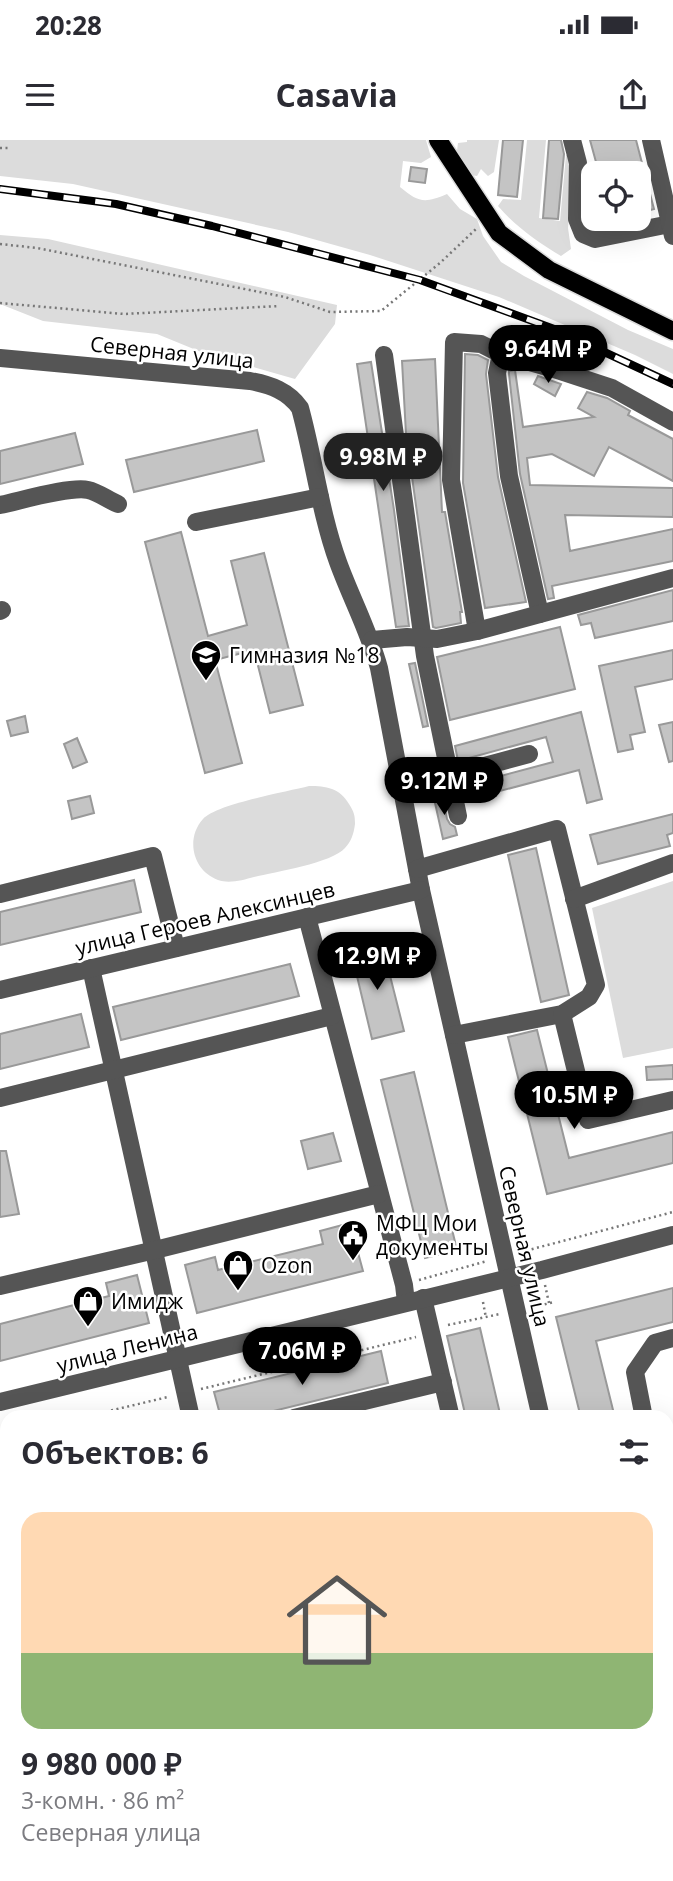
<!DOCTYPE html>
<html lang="ru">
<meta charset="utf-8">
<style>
:root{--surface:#fff;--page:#f2f2f3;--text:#2b2b33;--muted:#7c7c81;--line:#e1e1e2;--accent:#000}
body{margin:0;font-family:"Open Sans",sans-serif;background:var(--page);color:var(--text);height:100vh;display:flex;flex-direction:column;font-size:26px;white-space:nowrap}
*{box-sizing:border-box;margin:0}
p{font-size:23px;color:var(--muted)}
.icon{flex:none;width:38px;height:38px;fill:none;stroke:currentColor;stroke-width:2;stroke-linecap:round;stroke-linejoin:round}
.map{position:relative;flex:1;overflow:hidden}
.sheet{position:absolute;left:0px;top:1270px;width:674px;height:471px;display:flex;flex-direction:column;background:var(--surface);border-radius:21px 21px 0 0;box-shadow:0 7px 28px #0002}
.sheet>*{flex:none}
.tools{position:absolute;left:581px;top:21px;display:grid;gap:14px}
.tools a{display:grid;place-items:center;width:70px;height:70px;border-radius:14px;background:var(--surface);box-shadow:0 7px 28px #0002;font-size:35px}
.price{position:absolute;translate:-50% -60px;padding:0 16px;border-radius:24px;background:var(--accent);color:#fff;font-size:23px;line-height:46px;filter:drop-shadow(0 2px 4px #0008)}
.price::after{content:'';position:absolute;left:50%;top:42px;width:21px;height:16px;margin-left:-10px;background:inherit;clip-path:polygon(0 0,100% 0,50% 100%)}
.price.on{background:#222;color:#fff}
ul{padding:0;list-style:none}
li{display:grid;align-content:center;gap:14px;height:371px;padding:0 21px}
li+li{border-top:2px solid var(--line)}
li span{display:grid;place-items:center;height:217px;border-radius:21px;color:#555}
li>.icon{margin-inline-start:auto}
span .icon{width:126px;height:126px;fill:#fffc;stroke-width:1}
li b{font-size:30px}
h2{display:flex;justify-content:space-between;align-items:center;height:84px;padding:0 21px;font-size:30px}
.status{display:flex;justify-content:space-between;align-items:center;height:49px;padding:0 35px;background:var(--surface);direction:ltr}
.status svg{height:19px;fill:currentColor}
header{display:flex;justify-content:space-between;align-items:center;height:91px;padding:0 21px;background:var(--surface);font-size:32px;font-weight:700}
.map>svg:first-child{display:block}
.green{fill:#dcdcdc}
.building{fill:#c4c4c4;stroke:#999;stroke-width:2}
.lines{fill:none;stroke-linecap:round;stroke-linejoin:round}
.major-casing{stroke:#dbdbdb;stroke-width:21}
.path{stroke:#777;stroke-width:2.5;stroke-dasharray:2 3.5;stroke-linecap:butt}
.minor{stroke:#555;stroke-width:18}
.major{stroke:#000;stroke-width:18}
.rail-casing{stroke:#000;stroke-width:8}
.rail{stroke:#fff;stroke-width:5;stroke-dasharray:16;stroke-linecap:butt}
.labels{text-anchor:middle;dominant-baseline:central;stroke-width:5;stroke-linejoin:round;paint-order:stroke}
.street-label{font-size:21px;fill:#000;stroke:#fff}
.poi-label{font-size:21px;fill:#000;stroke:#fff;text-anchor:start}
</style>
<div class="status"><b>20:28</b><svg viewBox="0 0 49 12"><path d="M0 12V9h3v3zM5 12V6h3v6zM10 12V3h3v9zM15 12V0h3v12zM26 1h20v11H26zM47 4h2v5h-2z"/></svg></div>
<header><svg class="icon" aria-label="menu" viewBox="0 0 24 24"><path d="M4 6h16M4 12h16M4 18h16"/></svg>Casavia<svg class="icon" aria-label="share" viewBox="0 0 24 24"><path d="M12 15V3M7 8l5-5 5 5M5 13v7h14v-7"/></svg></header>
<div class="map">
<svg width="673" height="1741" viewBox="0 0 673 1741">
<rect width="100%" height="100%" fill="#fff"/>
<!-- green -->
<g class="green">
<path d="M0,0H426L431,17L421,23L403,21L400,47C418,62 424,64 447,54L460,69L477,79L483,96L501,122L524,136L628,190L673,209V234L635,215L499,157L370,115L288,92L73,44L0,36Z"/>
<polygon points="467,0 499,0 494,32 488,36 481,29 477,36 470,35 457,11 458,3 467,2"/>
<path d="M527,0H546L539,78L560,81L566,15H570L573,21L568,88L571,109L561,116C538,102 516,87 498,66L503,59L521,60Z"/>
<polygon points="0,95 48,99 337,165 335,184 295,239 201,212 157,194 43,181 0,164"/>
<path d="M309,646C326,646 340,648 349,664C354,672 355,675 355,684C354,693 351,702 345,708C332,723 275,732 254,737C243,740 229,744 218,740C193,731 185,699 203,679C216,664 286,652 309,646Z"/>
<polygon points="673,741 673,908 623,918 592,768"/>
<polygon points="673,1632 673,1726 667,1699 667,1634"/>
</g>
<!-- building -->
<g class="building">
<polygon points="503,0 523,0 517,57 498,55"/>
<polygon points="549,0 561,0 564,14 558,79 543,78"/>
<polygon points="590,0 636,0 654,69 639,73 639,33 599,33"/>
<polygon points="411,27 427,29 425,43 409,41"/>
<polygon points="465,214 478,215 488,220 486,234 498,337 526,462 485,468 463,343"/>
<polygon points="435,219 442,372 445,372 462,472 460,472 461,483 436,488 433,487 406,294 402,221"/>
<polygon points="371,222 394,370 409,486 396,487 357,224"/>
<polygon points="515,230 523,287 594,277 578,268 587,252 607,258 630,271 628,275 673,299 673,341 609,307 594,336 552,314 527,318 530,345 673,348 673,377 565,375 570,411 673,389 673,421 552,446 554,458 548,459 520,334 509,234 509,231"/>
<polygon points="538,236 561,244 555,256 534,244"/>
<polygon points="257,290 264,321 134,352 126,320"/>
<polygon points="75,293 83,324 0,344 0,311"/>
<polygon points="181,392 208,496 247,485 231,421 264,413 303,565 270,573 254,510 215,520 242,623 205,633 145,402"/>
<polygon points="673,450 673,481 595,498 591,483 581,485 578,475"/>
<polygon points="560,487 575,549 450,580 437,517"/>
<polygon points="673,510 673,539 635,547 645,592 630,595 633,609 618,612 599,526"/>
<polygon points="415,523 428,586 423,587 409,524"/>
<polygon points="581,572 602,659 587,663 579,630 466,660 463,646 553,622 546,597 458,621 455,606"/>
<polygon points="25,576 28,592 11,596 7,581"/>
<polygon points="673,582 673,621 669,622 659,585"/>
<polygon points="77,598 87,622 73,628 64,604"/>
<polygon points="441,651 447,679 450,684 455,687 457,695 443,699 433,654"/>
<polygon points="90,656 94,673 72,679 68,661"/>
<polygon points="673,674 673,693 667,695 670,706 598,724 590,695"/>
<polygon points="536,708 569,855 541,862 508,715"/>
<polygon points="134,740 141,772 0,805 0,772"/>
<polygon points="382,804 404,891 372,899 351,811"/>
<polygon points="290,824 299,856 121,900 113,867"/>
<polygon points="81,874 89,907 0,929 0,894"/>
<polygon points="537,890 569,1018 673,992 673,1023 547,1054 508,897"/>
<polygon points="673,925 673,939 647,940 646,927"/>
<polygon points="414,932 457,1110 425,1118 381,940"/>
<polygon points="333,993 341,1021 308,1029 301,1001"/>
<polygon points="0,1011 6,1011 19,1074 0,1077"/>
<polygon points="350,1083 363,1131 197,1173 185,1125 215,1117 218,1130 323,1104 320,1091"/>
<polygon points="137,1135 149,1183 0,1221 0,1184 109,1156 106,1143"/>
<polygon points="673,1148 673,1182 596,1201 615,1278 581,1278 556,1177"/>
<polygon points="480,1188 501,1278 466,1278 447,1196"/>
<polygon points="381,1211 388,1243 245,1278 221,1278 214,1252"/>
</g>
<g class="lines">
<!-- major casing -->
<g class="major-casing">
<polyline id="major" points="438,0 499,93 549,130 673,191"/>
</g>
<!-- path -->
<g class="path">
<polyline points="0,8 8,8"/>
<polyline points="0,104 37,108 285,157 330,172 381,171 440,123 476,89"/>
<polyline points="0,163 124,174 279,166"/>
<polyline points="521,1112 673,1072"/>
<polyline points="419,1140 487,1121"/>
<polyline points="545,1145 549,1163"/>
<polyline points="483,1162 486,1178"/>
<polyline points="534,1167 554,1162"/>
<polyline points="448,1185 500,1174"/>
<polyline points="201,1249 416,1197"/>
<polyline points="79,1278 168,1257"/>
<polyline points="0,1296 7,1294"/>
<polyline points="0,1377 7,1383"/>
<polyline points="0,1480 7,1478"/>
<polyline points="667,1690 673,1694"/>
<polyline points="211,1741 240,1734"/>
</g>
<!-- minor -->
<g class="minor">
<polyline points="572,0 578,23 577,79 583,94 595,99 670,84"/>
<polyline points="651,0 673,96"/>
<polyline points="501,214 497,233 509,336 540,474"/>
<polyline points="384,215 425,516 458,676"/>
<path d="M0,218L250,241C271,245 288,251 300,268C314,319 320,372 338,422C351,458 369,491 379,528L421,750L541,1278"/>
<path d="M0,365C20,361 70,346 88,350C98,352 108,360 118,364"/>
<polyline points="196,382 320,357"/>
<polyline points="0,471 2,470"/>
<polyline points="477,491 451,340 454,202 481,204 501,214 551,228 612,248 673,282"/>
<polyline points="372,500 407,497 437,499 477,491 673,438"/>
<polyline points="403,648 529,614"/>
<polyline points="417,729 557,689 596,845 589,857 562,874 454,895"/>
<polyline points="0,754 153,716 176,808"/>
<polyline points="574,759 673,723"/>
<polyline points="307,777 404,1145 406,1162"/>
<polyline points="91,828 191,1278"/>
<polyline points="0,850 421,750"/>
<polyline points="562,874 588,980 673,960"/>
<polyline points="0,958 332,876"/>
<polyline points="0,1146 155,1110 379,1054"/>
<polyline points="423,1158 451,1278"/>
<polyline points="0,1262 542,1130 673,1095"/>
<polyline points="294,1278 443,1242"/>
<polyline points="644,1278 635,1232 655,1203 673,1198"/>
<polyline points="667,1346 673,1373"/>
<polyline points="0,1352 7,1350"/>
<polyline points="667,1432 673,1431"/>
<polyline points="667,1502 673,1501"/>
<polyline points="667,1570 673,1568"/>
<polyline points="0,1593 7,1592"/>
<polyline points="0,1724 7,1720"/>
<polyline points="189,1734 190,1741"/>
<polyline points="360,1734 361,1741"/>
<polyline points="571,1734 573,1741"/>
<polyline points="653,1737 673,1733"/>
<polyline points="287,1741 316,1734"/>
</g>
<!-- major -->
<use href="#major" class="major"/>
<!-- rail casing -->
<g class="rail-casing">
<polyline id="rail" points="0,49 116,64 212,86 420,140 557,190 673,244"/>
</g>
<!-- rail -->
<use href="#rail" class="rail"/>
</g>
<!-- icons -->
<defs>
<g id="school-pin" transform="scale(1.575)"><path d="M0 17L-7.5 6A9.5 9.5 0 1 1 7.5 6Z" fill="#000" stroke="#fff"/><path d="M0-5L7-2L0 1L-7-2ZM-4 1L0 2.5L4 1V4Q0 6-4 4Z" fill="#fff"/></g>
<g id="civic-pin" transform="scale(1.575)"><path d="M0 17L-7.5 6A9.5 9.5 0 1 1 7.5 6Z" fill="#000" stroke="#fff"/><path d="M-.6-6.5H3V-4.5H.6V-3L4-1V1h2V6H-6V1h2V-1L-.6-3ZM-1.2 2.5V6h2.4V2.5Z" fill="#fff"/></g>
<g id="shop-pin" transform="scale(1.575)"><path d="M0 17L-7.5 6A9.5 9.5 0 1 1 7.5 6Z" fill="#000" stroke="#fff"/><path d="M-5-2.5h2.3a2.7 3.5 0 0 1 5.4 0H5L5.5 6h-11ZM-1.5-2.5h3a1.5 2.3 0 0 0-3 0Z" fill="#fff"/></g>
</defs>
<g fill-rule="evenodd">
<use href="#school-pin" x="206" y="515"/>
<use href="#civic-pin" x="353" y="1095"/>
<use href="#shop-pin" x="238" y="1125"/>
<use href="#shop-pin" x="88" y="1161"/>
</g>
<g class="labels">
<!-- street labels -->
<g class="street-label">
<text transform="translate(172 212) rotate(6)">Северная улица</text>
<text transform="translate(205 778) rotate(-13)">улица Героев Алексинцев</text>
<text transform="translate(525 1106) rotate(77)">Северная улица</text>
<text transform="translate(127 1208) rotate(-14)">улица Ленина</text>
</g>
<!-- poi labels -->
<g class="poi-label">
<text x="229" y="515">Гимназия №18</text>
<text x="376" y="1083">МФЦ Мои<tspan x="376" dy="24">документы</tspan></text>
<text x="261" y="1125">Ozon</text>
<text x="111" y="1161">Имидж</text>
</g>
</g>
</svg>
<div class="tools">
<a><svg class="icon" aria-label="locate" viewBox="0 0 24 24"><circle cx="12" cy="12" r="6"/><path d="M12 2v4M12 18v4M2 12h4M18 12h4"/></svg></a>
</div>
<b class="price" style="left:548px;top:245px">9.64M ₽</b>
<b class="price on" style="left:383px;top:353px">9.98M ₽</b>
<b class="price" style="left:444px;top:677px">9.12M ₽</b>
<b class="price" style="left:377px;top:852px">12.9M ₽</b>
<b class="price" style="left:574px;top:991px">10.5M ₽</b>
<b class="price" style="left:302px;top:1247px">7.06M ₽</b>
<section class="sheet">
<h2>Объектов: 6<svg class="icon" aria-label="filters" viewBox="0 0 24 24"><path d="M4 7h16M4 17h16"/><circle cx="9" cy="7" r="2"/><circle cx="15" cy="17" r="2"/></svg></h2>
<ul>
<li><span style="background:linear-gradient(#ffd9b3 65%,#8fb573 0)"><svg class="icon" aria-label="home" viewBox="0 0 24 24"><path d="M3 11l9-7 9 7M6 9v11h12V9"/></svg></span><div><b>9 980 000 ₽</b><p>3-комн. · 86 m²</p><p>Северная улица</p></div></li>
</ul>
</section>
</div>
